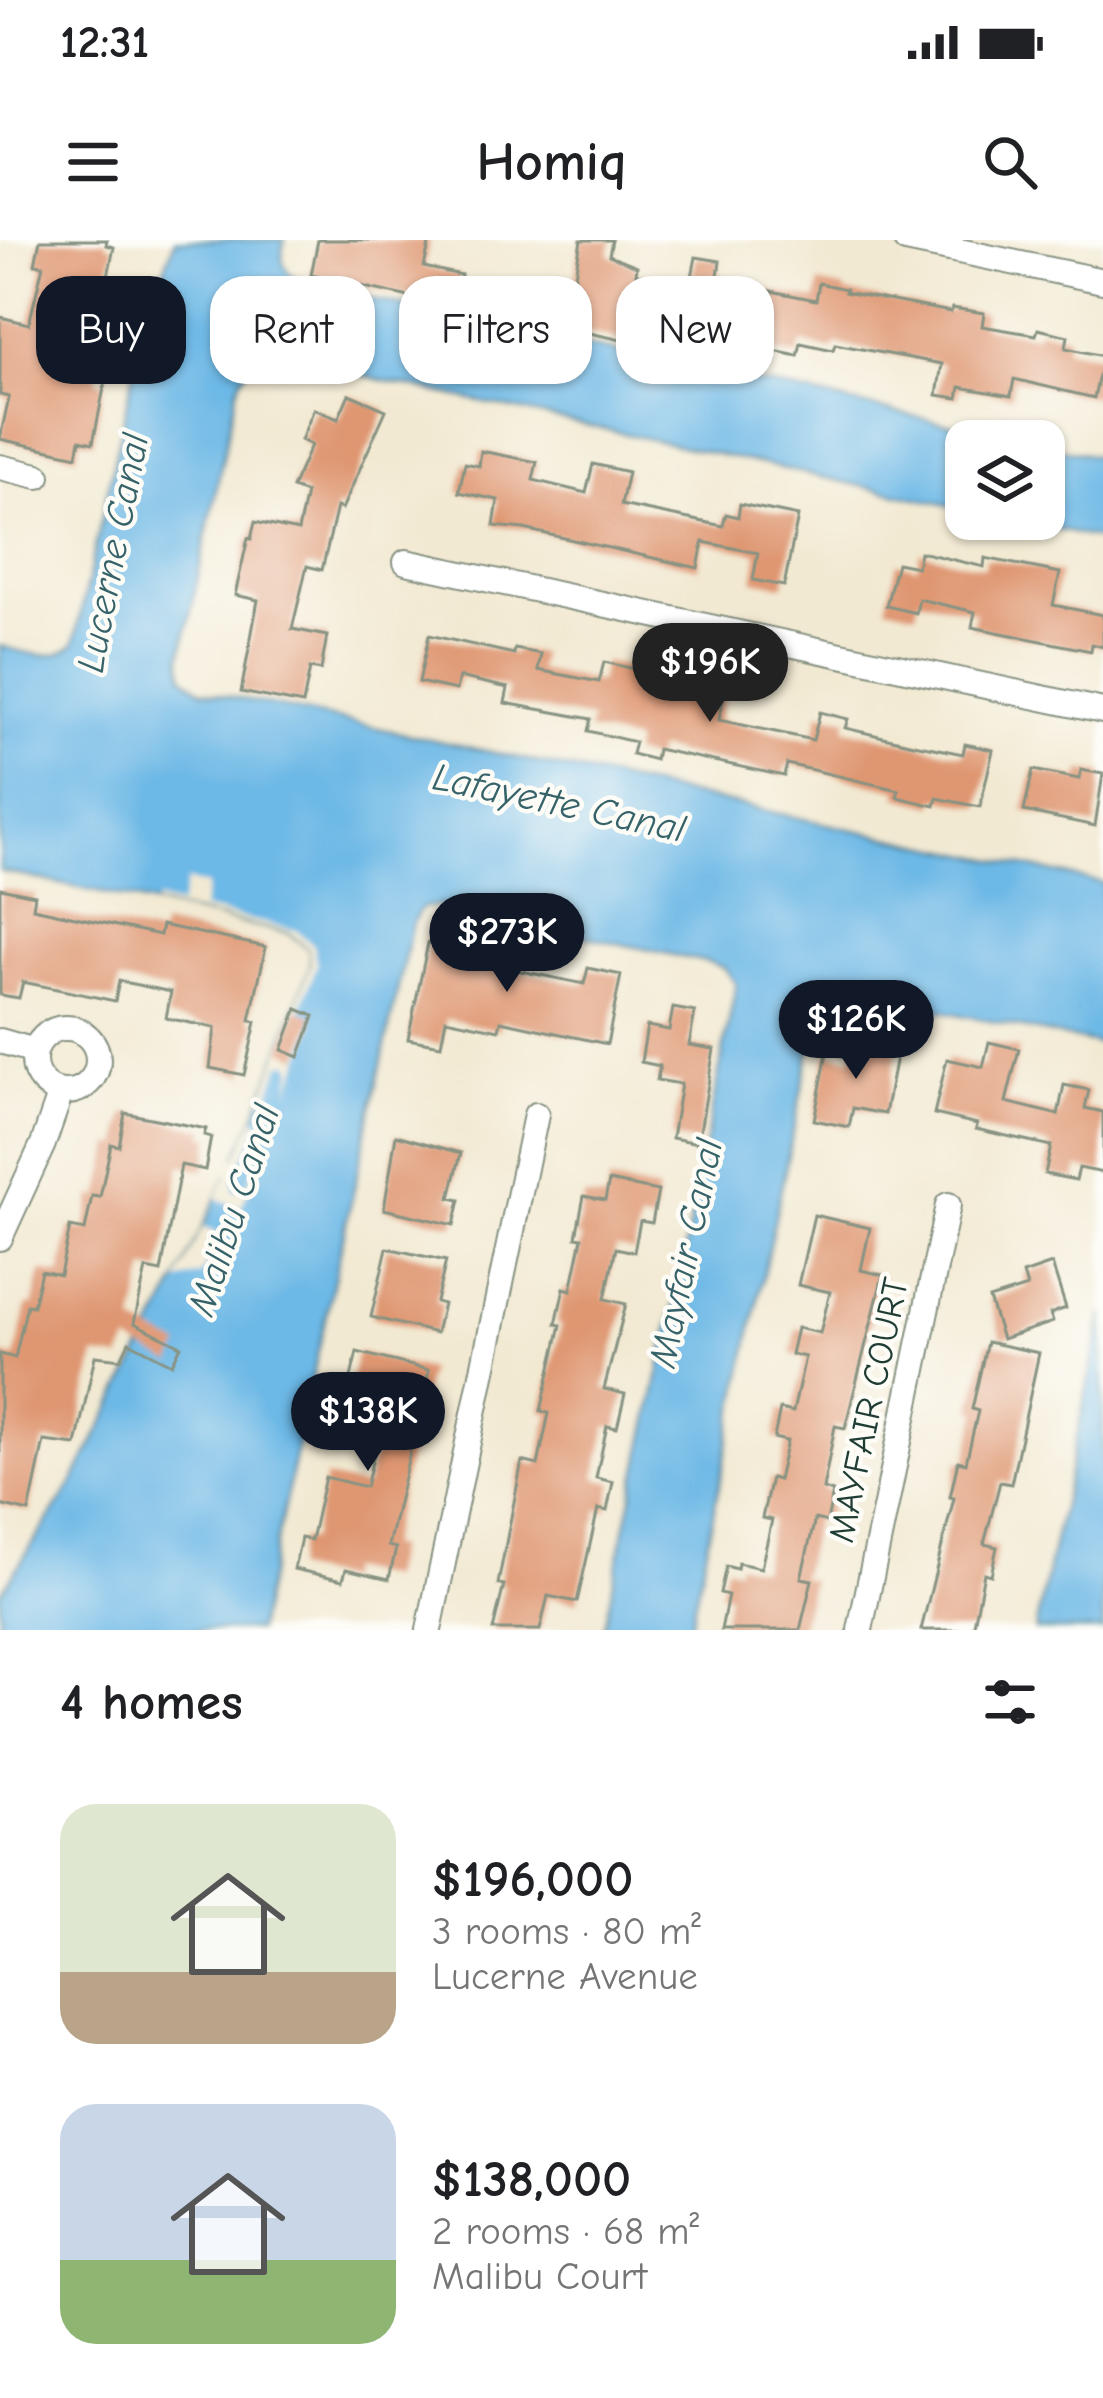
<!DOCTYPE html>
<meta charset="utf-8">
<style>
:root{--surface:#fff;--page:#f2f2f2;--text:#202124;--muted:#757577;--accent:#111827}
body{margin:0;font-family:"Comic Neue",sans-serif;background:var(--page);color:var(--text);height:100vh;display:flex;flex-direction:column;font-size:45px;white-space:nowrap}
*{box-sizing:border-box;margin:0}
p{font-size:39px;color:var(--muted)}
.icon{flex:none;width:66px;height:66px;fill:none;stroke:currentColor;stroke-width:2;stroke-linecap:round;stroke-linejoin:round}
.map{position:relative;height:1390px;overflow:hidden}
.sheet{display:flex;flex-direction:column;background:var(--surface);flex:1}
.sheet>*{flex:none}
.banner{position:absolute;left:36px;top:36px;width:1032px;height:108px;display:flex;gap:24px}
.controls{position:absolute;left:945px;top:180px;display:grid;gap:24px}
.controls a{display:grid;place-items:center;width:120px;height:120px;border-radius:24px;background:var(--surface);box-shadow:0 3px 9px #0004;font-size:60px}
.price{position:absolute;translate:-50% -102px;padding:0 27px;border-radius:42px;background:var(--accent);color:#fff;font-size:39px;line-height:78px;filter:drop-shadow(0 3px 6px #0008)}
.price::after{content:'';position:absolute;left:50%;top:72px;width:36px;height:27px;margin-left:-18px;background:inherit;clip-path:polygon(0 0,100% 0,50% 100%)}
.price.selected{background:#222;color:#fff}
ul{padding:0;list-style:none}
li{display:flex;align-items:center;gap:36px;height:300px;padding:0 60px}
li span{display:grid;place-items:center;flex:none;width:336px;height:240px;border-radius:36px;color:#555}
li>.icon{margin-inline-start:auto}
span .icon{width:144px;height:144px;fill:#fffc;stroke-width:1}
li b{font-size:51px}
h2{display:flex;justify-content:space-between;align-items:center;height:144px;padding:0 60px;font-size:51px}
.chip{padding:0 42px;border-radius:36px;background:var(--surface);box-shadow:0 3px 9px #0004;font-size:42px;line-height:108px}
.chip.selected{background:var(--accent);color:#fff}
.status{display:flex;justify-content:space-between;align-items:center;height:84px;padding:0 60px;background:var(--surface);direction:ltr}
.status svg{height:33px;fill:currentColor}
header{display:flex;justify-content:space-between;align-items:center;height:156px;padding:0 60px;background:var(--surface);font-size:54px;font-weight:700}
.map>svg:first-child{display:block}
.water{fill:#6cb8e6;stroke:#467a8d;stroke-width:3}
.pier{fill:#f2e9d2}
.building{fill:#df9772}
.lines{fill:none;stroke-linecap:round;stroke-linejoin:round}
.minor-casing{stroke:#889383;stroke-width:28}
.minor{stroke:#fff;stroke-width:24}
.labels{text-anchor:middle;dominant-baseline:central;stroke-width:9;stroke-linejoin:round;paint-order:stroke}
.street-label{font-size:36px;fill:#1f3d34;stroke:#fdfcf7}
.water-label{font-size:39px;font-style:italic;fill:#366269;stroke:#fdfcf7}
</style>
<div class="status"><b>12:31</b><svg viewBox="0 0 49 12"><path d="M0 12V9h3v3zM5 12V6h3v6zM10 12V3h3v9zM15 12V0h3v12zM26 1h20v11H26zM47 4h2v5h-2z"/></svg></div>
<header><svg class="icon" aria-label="menu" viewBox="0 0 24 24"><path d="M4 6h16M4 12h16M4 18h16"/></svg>Homiq<svg class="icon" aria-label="search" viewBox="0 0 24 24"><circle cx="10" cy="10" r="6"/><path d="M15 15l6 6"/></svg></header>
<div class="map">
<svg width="1103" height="1390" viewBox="0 0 1103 1390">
<rect width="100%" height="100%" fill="#fdfcf7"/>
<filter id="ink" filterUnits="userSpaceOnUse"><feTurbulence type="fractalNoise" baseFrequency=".00833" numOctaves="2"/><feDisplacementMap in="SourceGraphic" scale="24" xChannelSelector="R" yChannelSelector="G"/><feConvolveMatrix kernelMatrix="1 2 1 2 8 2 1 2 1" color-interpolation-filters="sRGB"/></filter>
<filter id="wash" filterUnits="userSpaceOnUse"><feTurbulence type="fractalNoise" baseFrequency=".004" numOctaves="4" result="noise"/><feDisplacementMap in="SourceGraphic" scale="48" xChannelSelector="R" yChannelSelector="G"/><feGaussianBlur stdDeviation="2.7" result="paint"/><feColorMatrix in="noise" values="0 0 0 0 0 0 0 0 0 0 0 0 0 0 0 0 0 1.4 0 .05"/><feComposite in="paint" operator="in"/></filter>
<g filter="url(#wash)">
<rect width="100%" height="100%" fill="#f2e9d2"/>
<!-- water -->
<g class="water">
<path d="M175,0H285C277,21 287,36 306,45L522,91L530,60L544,64L539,95L1027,201H966V269L281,118C256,117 244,127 237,150L181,418L184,436L200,450L1103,643V805L849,751L828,754L820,762L689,1390H603L675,1060L736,745L725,728L711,723L439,665L421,668L412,684L257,1390H0V1354L71,1246L177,1042L254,879L311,724L309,709L289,693L0,631V406C26,412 54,424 74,404L132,140L154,57Z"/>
<polygon points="1044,205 1103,218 1103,300 1009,279 1044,279"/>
<polygon points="1103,1073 1103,1390 1035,1390 1101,1084"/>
</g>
<!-- pier -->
<g class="pier">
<polygon points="186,641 207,645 202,669 296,690 313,705 317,724 288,804 315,781 288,853 293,829 289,821 280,825 267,861 262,859 311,724 309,709 289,692 155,664 156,660 180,665"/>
<polygon points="254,879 260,882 233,940 234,952 246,946 260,918 264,920 240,969 216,958 227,935 222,932 230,916 236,918"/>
<polygon points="203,987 220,995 202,1034 177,1042"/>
</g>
<g id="blocks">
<!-- building -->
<g class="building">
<polygon points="40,0 107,0 106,5 114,7 95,99 106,101 96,141 105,143 93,203 80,200 77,216 0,199 9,157 0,155 0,77 29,84 43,25 35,24"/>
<polygon points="318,0 430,0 424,27 461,35 454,67 311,35"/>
<polygon points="581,0 612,0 609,15 637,26 636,34 666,40 659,76 652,74 645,105 566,88"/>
<polygon points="696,17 720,21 718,36 757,43 756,48 816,60 819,43 846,49 845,52 951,72 952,68 984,73 982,86 1036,95 1038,89 1068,96 1066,108 1103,116 1094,158 1014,139 1011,156 960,147 958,158 937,155 942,124 835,104 833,110 801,103 798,116 764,109 768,92 720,83 722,71 705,68 707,55 689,52"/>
<polygon points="349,154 386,170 342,269 337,267 322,330 307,326 292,389 327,396 321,430 310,428 303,464 241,452 258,360 235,355 248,298 251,299 255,282 298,291 306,253 292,248 311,205 301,200 314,169 338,179"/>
<polygon points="481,211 537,222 533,240 586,253 593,224 628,232 621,265 723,286 726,274 738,277 740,264 798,276 784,346 753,340 758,313 703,302 698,328 524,289 494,286 498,260 459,252 465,223 479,226"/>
<polygon points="920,312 984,327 985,318 1060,333 1053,365 1103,375 1103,407 1092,404 1091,411 972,387 975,372 919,359 916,373 886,366 897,323 917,327"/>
<polygon points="429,395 514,414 515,409 541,414 538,430 599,442 604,422 674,438 672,444 724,455 719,480 813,500 820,472 848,479 845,488 909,503 963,514 965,504 993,510 980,567 937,558 935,566 897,557 899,550 787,524 784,536 657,509 655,520 632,514 635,502 588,491 591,479 505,463 508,448 459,437 456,450 419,442"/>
<polygon points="1033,530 1079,539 1081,530 1103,534 1095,586 1024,571"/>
<polygon points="0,648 35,655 33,668 160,695 162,685 266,707 250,780 256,782 244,835 210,828 215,788 166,778 171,752 119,741 115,761 23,742 19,758 0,755"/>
<polygon points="460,695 516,706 511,729 584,744 588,728 621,735 607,804 501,781 499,790 446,779 441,805 408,799 428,703 457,709"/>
<polygon points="673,768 695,772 689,805 714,809 698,903 672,898 681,844 657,840 660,826 641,822 647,786 669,790"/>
<polygon points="297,769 314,776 299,817 282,810"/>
<polygon points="856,798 898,806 885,874 853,868 849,887 814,880 827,813 852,818"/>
<polygon points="989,802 1019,809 1006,862 1058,875 1064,845 1089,850 1085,868 1103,872 1103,933 1079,928 1076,940 1045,934 1051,906 976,889 977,884 934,874 947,819 983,827"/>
<polygon points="125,873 206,889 204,895 211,897 205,930 181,925 161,1032 146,1029 134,1083 181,1106 172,1124 129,1102 121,1119 95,1116 76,1205 44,1201 29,1272 0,1265 0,1114 15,1118 27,1065 33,1066 41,1031 60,1035 70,987 85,990 92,956 100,957 111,904 119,906"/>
<polygon points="396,895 461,913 450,958 460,960 454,985 384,969"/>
<polygon points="609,941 658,951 652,983 640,981 634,1012 616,1008 605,1059 626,1064 604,1149 625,1154 617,1188 607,1186 596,1238 613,1242 607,1271 598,1269 577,1362 548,1356 540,1390 493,1390 504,1345 498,1344 522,1221 538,1225 549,1173 541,1171 561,1085 556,1084 564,1048 571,1050 582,998 576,997 584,956 605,960"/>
<polygon points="814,975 870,988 861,1030 883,1035 845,1188 835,1186 823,1249 833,1252 827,1282 815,1279 801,1338 812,1340 800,1390 721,1390 728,1355 720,1353 726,1326 737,1329 738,1323 761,1328 772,1280 762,1278 771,1238 778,1240 787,1201 774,1198 780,1169 793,1172 805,1117 791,1114 797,1088 820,1093 830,1052 798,1045"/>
<polygon points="387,1008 446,1021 436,1062 443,1064 436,1093 371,1077"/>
<polygon points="1052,1024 1066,1068 1050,1074 1053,1082 1002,1099 989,1059 1027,1047 1023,1034"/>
<polygon points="987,1102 1039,1113 1011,1244 1000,1242 984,1304 997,1307 991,1335 984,1333 973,1390 921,1390 954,1258 950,1257 958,1221 966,1223 978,1171 972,1169"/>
<polygon points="357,1112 429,1130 388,1306 396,1308 389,1339 346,1329 343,1340 294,1329 301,1298 311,1300 325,1237 366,1247 379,1193 340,1184"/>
</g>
</g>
</g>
<g filter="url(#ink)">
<use href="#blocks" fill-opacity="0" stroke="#889383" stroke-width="3"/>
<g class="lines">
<!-- minor casing -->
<g class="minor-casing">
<g id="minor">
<polyline points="906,0 1103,41"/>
<polyline points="0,227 38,236"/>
<polyline points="406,322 1103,471"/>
<circle cx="66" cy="820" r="32"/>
<polyline points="0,801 35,811"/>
<polyline points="0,998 43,904 61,852"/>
<polyline points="429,1390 536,875"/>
<polyline points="860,1390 948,965"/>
</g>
</g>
<!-- minor -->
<use href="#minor" class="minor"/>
</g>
</g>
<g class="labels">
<!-- street labels -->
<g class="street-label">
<text transform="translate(869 1170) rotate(-78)">MAYFAIR COURT</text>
</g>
<!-- water labels -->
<g class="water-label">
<text transform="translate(113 313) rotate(-79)">Lucerne Canal</text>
<text transform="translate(559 563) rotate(12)">Lafayette Canal</text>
<text transform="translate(234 970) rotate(-72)">Malibu Canal</text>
<text transform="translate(686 1013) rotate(-78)">Mayfair Canal</text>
</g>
</g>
</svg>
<div class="controls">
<a><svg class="icon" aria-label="layers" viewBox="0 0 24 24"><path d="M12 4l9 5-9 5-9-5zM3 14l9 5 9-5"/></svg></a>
</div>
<b class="price selected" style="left:710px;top:485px">$196K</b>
<b class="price" style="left:507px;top:755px">$273K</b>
<b class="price" style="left:856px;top:842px">$126K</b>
<b class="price" style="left:368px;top:1234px">$138K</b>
<div class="banner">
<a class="chip selected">Buy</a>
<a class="chip">Rent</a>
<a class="chip">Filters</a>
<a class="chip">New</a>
</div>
</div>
<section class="sheet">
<h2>4 homes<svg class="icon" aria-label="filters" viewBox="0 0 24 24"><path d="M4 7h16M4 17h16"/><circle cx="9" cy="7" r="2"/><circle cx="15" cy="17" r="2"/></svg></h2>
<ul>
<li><span style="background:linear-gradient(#dfe7d0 70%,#b9a48a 0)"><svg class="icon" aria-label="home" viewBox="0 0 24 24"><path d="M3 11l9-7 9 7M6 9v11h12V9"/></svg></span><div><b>$196,000</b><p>3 rooms · 80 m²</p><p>Lucerne Avenue</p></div></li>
<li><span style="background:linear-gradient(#c9d6e8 65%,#8fb573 0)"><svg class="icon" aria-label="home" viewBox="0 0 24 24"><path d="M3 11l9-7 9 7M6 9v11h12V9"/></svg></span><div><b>$138,000</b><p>2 rooms · 68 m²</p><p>Malibu Court</p></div></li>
</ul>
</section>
